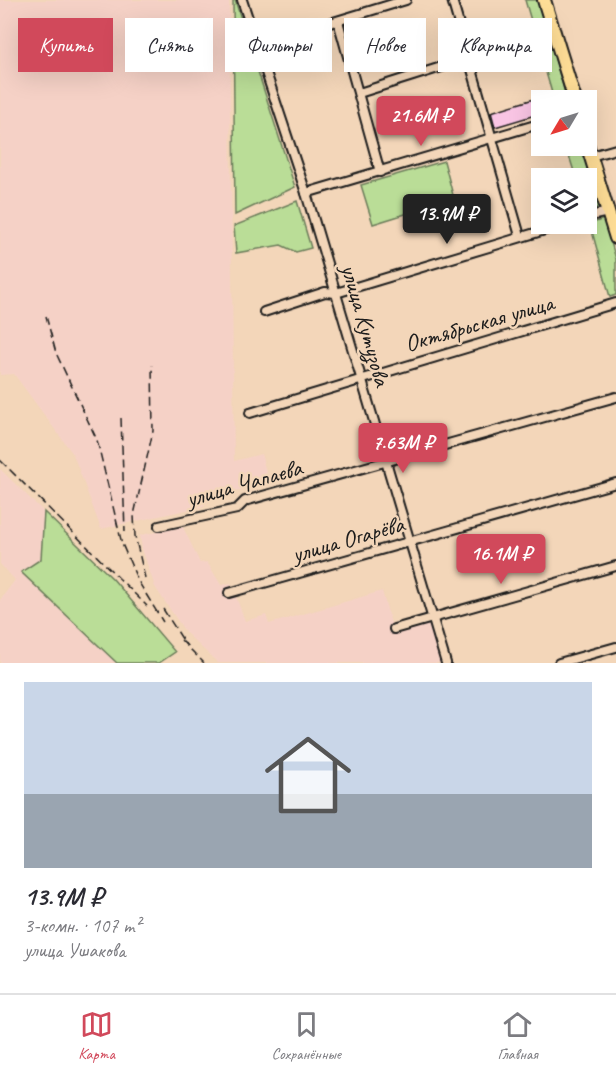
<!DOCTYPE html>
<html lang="ru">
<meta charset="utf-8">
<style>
:root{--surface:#fff;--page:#f7f7f7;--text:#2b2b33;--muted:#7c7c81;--line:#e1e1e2;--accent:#d1495b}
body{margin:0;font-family:Caveat,sans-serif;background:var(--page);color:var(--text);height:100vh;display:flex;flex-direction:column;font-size:22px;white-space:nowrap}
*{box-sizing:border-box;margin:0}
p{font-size:20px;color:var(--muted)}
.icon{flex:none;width:33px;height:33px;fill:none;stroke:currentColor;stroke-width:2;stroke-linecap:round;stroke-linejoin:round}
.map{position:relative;height:663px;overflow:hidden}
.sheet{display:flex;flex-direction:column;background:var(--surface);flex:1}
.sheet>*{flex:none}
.top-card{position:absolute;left:18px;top:18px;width:580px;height:54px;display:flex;gap:12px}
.needle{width:39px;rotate:232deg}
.buttons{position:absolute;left:531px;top:90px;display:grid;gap:12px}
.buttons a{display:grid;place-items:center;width:66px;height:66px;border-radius:0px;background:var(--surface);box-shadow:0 6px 24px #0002;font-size:30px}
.price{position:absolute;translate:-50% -51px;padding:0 14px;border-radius:6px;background:var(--accent);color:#fff;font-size:20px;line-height:39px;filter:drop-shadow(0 2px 3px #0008)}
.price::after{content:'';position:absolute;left:50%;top:36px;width:18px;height:14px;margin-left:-9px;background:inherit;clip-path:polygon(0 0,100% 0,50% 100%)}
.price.selected{background:#222;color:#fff}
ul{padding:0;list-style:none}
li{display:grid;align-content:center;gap:12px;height:318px;padding:0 24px}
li+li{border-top:2px solid var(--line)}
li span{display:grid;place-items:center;height:186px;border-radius:0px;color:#555}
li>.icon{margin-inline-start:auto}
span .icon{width:108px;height:108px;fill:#fffc;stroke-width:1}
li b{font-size:26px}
.chip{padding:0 21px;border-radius:0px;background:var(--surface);box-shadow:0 6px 24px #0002;font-size:21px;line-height:54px}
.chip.selected{background:var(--accent);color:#fff}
.menu{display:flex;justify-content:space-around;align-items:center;height:84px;border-top:2px solid var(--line);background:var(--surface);font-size:16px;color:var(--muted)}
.menu a{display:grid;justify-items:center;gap:3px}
.menu .selected{color:var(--accent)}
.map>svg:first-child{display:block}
.built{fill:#f5d1c6}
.green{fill:#badd97;stroke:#6b7c5a;stroke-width:1.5}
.building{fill:#f9c5e4;stroke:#1c1c1c;stroke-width:1.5}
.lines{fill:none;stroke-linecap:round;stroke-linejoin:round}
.street-casing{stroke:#1c1c1c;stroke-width:12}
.primary-casing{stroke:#1c1c1c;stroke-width:16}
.street{stroke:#f3d6b9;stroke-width:8}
.primary{stroke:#fedd96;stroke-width:12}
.rail{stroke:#1c1c1c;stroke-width:1.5;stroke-dasharray:9 4.5;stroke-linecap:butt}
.labels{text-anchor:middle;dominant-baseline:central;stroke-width:5;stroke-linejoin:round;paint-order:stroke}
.street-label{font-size:24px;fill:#1c1c1c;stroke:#f3d6b9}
</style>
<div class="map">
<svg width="616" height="663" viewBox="0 0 616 663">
<rect width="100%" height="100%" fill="#f3d6b9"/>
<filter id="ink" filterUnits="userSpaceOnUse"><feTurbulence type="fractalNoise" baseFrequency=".0167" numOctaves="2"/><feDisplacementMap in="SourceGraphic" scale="12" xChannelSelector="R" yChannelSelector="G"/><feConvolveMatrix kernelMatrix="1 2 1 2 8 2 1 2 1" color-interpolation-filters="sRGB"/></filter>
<g filter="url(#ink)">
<!-- built -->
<g class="built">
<polygon points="0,0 229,0 234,461 261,454 269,482 211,498 204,506 101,529 73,454 14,374 0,375"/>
<polygon points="0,469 44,512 41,559 21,573 117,663 0,663 0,600 15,580 0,564"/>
<polygon points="183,527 200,563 207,562 221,585 231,583 245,621 266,615 269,624 382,591 392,627 436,614 451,663 218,663 186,633 155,587 142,549 140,535"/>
</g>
<!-- green -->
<g class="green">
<polygon points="233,0 235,0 295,187 235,215"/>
<polygon points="525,0 538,0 567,100 554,100"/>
<polygon points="566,146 582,146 600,207 587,211 586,178 576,178"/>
<polygon points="444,161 454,199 373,224 361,185"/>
<polygon points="297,201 311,248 296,252 281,245 236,253 234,226"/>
<polygon points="604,219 616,259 616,295 610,297 590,224"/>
<polygon points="44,512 113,579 175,652 159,663 117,663 21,572 41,559"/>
</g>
<!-- building -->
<polygon class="building" points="537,98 542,113 495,127 491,112"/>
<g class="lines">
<!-- street casing -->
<g class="street-casing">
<g id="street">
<polyline points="242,0 306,193 446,663"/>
<polyline points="452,0 520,236"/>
<polyline points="338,21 380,172"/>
<polyline points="257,45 406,0"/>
<polyline points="359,93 470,58"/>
<polyline points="591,156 616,149"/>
<polyline points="306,193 542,123"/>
<polyline points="586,217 608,212"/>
<polyline points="264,312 325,292 336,293 565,224"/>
<polyline points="250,413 616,303"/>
<polyline points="159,526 237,509 245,501 616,397"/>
<polyline points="229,593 616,483"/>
<polyline points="394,629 616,566"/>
<polyline points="559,663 616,647"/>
</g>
</g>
<!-- primary casing -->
<g class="primary-casing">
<g id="primary">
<polyline points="544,0 575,100"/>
<polyline points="586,141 616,238"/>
</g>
</g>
<!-- street -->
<use href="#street" class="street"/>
<!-- primary -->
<use href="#primary" class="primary"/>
<!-- rail -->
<g class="rail">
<polyline points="46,316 56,353 97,440 122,544 138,581 163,622"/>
<polyline points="121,418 125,532"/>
<polyline points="0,460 147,606"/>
<polyline points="145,578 135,536 134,515 153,431 152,365"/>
<polyline points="163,609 186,645"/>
<polyline points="181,640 204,663"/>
</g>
</g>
</g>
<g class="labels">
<!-- street labels -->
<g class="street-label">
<text transform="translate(479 323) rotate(-16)">Октябрьская улица</text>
<text transform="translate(366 325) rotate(74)">улица Кутузова</text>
<text transform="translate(244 483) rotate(-16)">улица Чапаева</text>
<text transform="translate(348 539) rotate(-16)">улица Огарёва</text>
</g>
</g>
</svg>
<div class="buttons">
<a><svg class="needle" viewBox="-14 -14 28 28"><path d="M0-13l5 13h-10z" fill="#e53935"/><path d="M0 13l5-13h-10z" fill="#7c7c81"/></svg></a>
<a><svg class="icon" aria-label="layers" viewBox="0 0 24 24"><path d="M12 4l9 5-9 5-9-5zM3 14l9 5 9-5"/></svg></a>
</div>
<b class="price" style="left:421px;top:147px">21.6M ₽</b>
<b class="price selected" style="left:447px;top:245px">13.9M ₽</b>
<b class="price" style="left:403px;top:474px">7.63M ₽</b>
<b class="price" style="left:501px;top:585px">16.1M ₽</b>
<div class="top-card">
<a class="chip selected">Купить</a>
<a class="chip">Снять</a>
<a class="chip">Фильтры</a>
<a class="chip">Новое</a>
<a class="chip">Квартира</a>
</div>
</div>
<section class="sheet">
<ul>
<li><span style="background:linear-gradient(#c9d6e8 60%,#9aa5b1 0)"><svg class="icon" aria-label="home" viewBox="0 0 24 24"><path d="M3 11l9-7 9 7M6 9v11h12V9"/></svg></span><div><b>13.9M ₽</b><p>3-комн. · 107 m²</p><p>улица Ушакова</p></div></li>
</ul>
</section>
<nav class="menu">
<a class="selected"><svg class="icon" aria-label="map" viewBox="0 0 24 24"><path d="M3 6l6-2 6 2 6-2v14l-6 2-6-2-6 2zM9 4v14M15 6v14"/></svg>Карта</a>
<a><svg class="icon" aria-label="saved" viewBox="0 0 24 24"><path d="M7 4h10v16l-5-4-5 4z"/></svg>Сохранённые</a>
<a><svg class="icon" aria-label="home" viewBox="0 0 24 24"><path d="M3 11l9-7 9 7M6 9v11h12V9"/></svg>Главная</a>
</nav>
